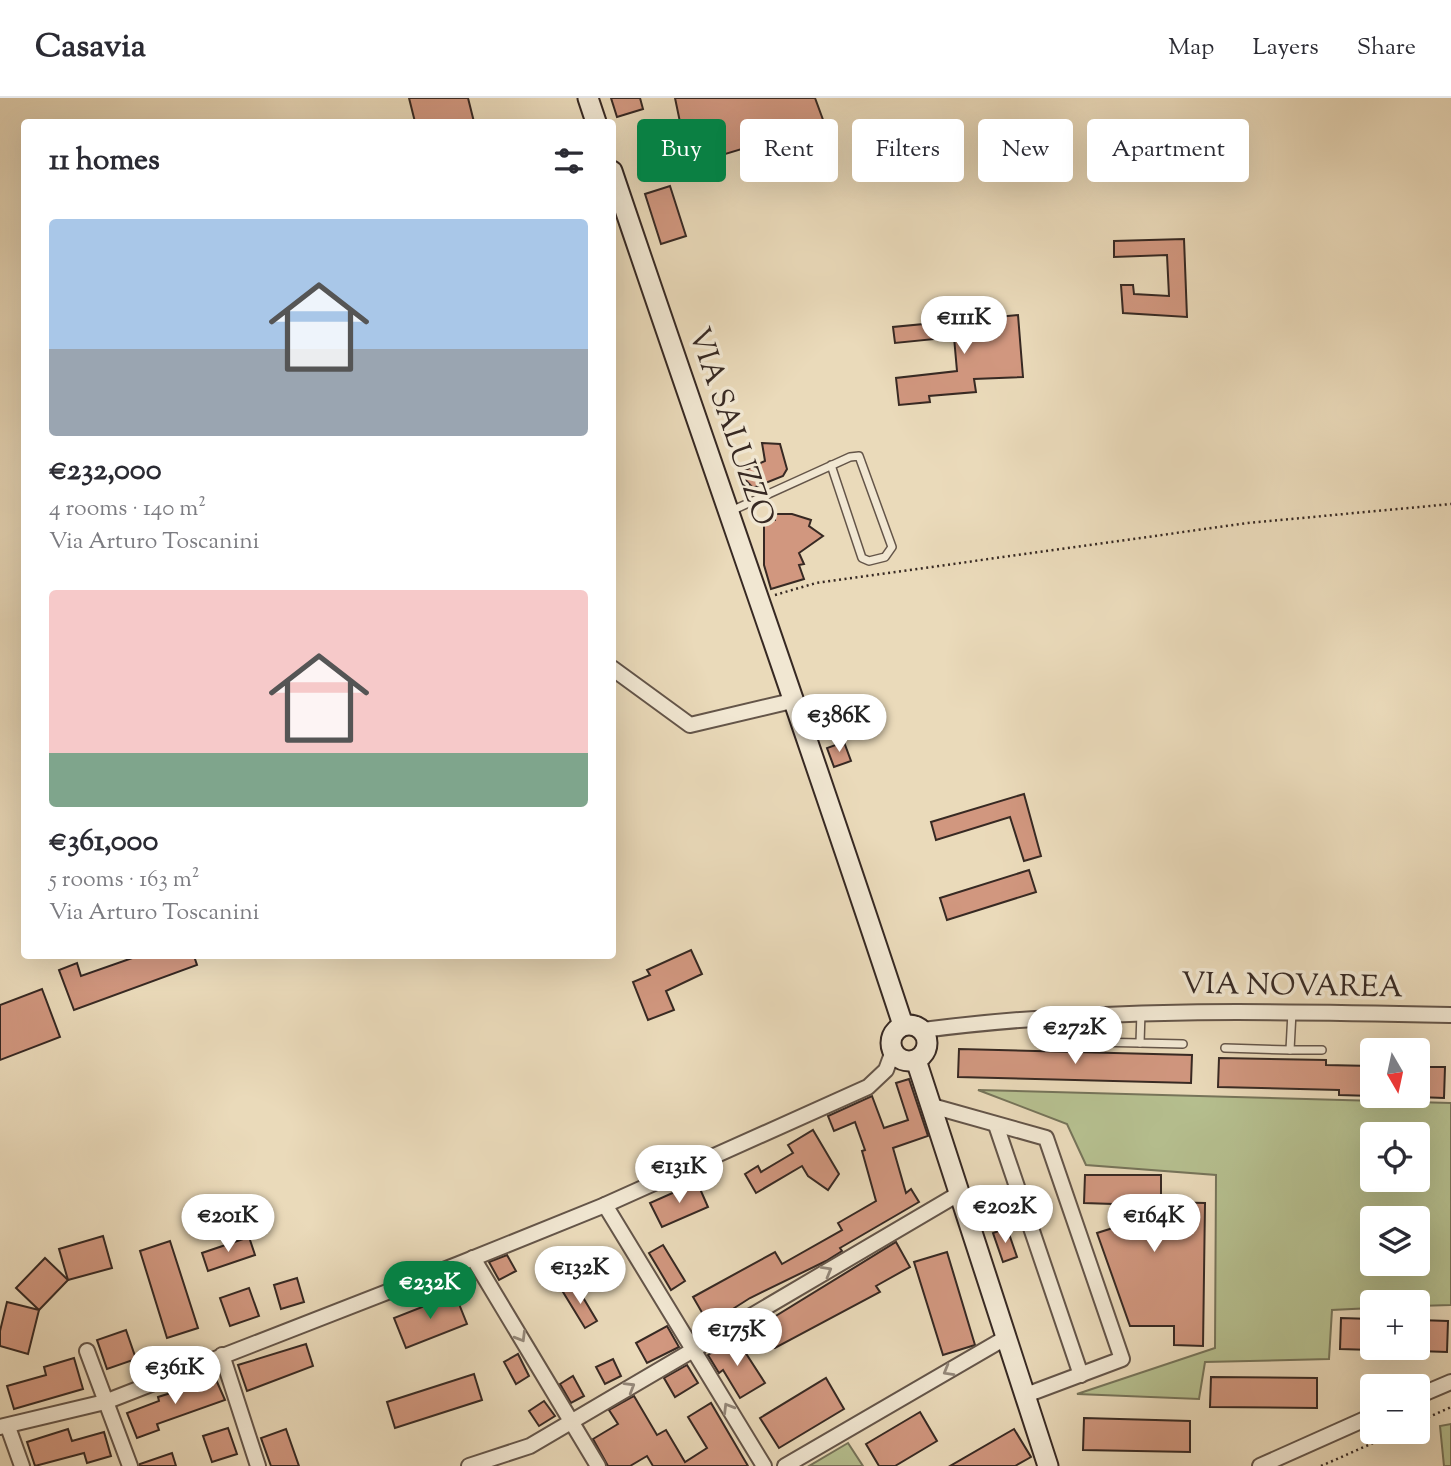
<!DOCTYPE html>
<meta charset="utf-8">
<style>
:root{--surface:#fff;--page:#f2f2f3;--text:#2b2b33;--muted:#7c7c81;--line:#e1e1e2;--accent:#0b8043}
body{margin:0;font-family:"Sorts Mill Goudy",serif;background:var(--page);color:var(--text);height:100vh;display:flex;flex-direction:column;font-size:26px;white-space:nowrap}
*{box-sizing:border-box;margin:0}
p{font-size:23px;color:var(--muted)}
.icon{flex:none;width:38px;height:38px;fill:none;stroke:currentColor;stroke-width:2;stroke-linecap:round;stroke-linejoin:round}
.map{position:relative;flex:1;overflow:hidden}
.sheet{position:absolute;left:21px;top:21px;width:595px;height:840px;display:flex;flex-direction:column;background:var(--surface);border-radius:7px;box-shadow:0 7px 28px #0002}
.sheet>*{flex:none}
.top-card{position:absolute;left:637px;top:21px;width:665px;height:63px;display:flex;gap:14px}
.needle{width:46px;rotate:171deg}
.tools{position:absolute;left:1360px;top:940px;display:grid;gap:14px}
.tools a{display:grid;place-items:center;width:70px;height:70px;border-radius:7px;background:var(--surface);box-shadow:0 7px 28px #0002;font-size:35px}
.price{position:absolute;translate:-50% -60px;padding:0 16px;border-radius:24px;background:#fff;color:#222;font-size:23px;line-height:46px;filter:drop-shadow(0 2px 4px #0008)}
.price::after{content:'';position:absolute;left:50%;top:42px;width:21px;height:16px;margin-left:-10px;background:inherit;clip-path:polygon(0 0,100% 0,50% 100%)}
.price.on{background:var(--accent);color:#fff}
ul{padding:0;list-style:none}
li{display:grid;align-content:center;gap:14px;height:371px;padding:0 28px}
li span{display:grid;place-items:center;height:217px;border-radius:7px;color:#555}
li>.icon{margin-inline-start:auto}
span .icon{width:126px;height:126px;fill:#fffc;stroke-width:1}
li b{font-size:30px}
h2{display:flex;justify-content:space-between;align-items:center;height:84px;padding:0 28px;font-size:30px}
.tag{padding:0 24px;border-radius:7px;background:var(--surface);box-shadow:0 7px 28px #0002;font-size:24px;line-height:63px}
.tag.on{background:var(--accent);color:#fff}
header{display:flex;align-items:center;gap:42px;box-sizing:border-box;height:98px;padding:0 35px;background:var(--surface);border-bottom:2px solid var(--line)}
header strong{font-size:33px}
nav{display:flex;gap:38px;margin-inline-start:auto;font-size:24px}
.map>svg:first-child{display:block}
.green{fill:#b6c090;stroke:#76745a;stroke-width:2;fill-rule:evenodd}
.building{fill:#d1977f;stroke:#372923;stroke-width:2}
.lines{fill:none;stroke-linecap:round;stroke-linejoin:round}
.service-casing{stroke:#645549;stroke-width:10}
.minor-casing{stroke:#645549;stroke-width:18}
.secondary-casing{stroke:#372923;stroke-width:23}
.path{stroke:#372923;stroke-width:2.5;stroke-dasharray:2 3.5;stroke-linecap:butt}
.service{stroke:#f1e7d2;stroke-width:7}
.minor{stroke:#f1e7d2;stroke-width:14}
.secondary{stroke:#f1e7d2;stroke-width:19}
.oneway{stroke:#94887a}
.labels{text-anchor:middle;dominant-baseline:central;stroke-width:7;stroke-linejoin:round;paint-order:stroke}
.street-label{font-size:30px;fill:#372923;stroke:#f1e7d2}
</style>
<header>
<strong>Casavia</strong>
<nav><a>Map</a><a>Layers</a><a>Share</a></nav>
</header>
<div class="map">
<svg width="1451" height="1368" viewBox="0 0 1451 1368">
<rect width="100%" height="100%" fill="#eadaba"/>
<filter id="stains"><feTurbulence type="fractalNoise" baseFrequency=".00286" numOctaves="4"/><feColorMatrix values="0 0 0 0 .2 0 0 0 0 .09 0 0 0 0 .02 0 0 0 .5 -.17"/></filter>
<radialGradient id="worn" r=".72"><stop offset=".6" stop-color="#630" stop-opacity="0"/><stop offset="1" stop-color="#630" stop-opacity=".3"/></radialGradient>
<!-- green -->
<g class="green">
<path d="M978,992L1451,1005V1207L1418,1208V1204H1372V1210L1332,1212L1329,1261L1205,1264L1199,1301L1077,1296L1215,1250L1216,1077L1086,1067L1067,1026ZM1372,1036H1418V1082H1372ZM1372,1120H1418V1166H1372Z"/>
<polygon points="1451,1326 1451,1368 1444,1368 1440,1328"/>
<polygon points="848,1345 863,1368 809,1368"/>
</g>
<!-- building -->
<g class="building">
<polygon points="409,0 468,0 474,24 415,24"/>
<polygon points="611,0 640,0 643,11 617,19"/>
<polygon points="675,0 815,0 829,38 779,53 775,41 669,73 656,31 680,24"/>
<polygon points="670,88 686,138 661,146 645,96"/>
<polygon points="1184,141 1187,219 1123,215 1121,187 1133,187 1134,196 1169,198 1167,157 1114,159 1114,143"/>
<polygon points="1018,217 1023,279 974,281 976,294 929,298 930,304 899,307 896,280 957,273 954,239 895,245 893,229"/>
<polygon points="762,345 780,346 787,371 783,378 753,390 739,375 765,363"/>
<polygon points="775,416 792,416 811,422 809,428 823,438 799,455 804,466 799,467 804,481 771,491 764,467 764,421 775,422"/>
<polygon points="844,644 851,663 834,669 827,650"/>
<polygon points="1024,696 1041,758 1024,763 1010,719 936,742 931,724"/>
<polygon points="1029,772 1036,794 947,822 940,800"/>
<polygon points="691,852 702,876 666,893 674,912 648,922 633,884 650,877 647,872"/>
<polygon points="138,858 194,858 197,867 74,912 59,872 77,865 81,878"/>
<polygon points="42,891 60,939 0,962 0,907"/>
<polygon points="959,951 1192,957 1191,985 958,979"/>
<polygon points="1219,960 1326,962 1326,967 1372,968 1372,998 1339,997 1339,992 1218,989"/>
<polygon points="1418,969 1445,969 1444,1000 1418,999"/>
<polygon points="909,981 928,1038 893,1050 906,1095 911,1091 919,1104 840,1150 842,1153 826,1163 750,1200 728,1214 730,1218 711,1230 693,1199 775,1154 782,1166 842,1132 838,1125 876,1103 862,1053 865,1052 855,1024 834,1033 828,1018 872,998 884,1030 908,1022 896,985"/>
<polygon points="813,1032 839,1076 828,1092 808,1078 802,1068 756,1095 745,1076 758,1068 761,1074 793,1055 788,1047"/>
<polygon points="1085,1077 1161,1077 1161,1104 1205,1105 1203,1248 1174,1247 1174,1228 1130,1228 1097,1135 1113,1130 1113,1106 1084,1105"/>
<polygon points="697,1084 708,1109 662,1129 650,1105"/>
<polygon points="1007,1130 1017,1159 1003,1164 993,1135"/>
<polygon points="103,1138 112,1170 68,1182 59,1151"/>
<polygon points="249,1139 255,1157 208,1173 202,1155"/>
<polygon points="170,1143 198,1230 167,1240 140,1153"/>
<polygon points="896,1144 910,1169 876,1188 880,1194 775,1250 761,1227"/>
<polygon points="663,1147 685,1183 671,1192 649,1155"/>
<polygon points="947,1154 975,1247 943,1257 914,1164"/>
<polygon points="507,1157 516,1173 499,1182 489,1164"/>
<polygon points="45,1160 68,1182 39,1212 16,1190"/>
<polygon points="297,1180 304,1204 281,1211 274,1187"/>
<polygon points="575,1186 597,1223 585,1230 563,1194"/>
<polygon points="249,1190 259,1218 230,1228 220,1200"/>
<polygon points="455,1196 467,1226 406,1250 394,1220"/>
<polygon points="7,1204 39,1212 28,1256 0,1248 0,1233"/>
<polygon points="1341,1220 1372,1221 1372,1252 1340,1251"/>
<polygon points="1418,1222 1448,1223 1447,1254 1418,1253"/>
<polygon points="667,1228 679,1249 647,1265 636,1245"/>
<polygon points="126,1232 136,1261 107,1271 97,1242"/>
<polygon points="736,1240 765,1285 740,1300 723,1272 719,1275 708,1257"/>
<polygon points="306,1246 313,1268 247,1293 238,1267"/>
<polygon points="518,1256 529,1278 516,1286 504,1264"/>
<polygon points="74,1260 83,1291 14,1311 7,1288 46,1277 44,1269"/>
<polygon points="613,1261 621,1278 605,1286 596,1269"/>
<polygon points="687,1267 698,1285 675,1299 664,1280"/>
<polygon points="474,1276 482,1302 395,1330 387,1304"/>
<polygon points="214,1277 225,1302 157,1326 159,1332 137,1340 127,1315 159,1303 158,1299 190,1289"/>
<polygon points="573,1278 584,1298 571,1305 560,1286"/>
<polygon points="1211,1279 1317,1280 1317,1310 1210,1309"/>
<polygon points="826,1280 844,1311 779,1350 760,1320"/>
<polygon points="634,1298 657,1337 666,1332 685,1364 707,1350 688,1319 711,1305 748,1368 653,1368 647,1358 630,1368 608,1368 593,1341 618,1326 609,1312"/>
<polygon points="544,1303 555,1318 539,1328 529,1313"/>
<polygon points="920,1314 937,1343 895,1368 879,1368 866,1346"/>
<polygon points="1084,1320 1190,1323 1190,1354 1083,1352"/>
<polygon points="228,1330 237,1356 212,1364 203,1338"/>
<polygon points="68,1331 72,1343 104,1334 111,1358 87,1365 84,1355 35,1368 27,1344"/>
<polygon points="286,1331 299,1368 271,1368 261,1340"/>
<polygon points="1014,1331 1031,1359 1015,1368 950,1368"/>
<polygon points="172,1355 176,1368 140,1368 140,1366"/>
</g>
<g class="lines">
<!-- service casing -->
<g class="service-casing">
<g id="service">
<polyline points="731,413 850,359 859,358 892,449 885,459 869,463 862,460 831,367"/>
<polyline points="1141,914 1140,945 1183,946"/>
<polyline points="1045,943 1140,945"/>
<polyline points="1225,950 1290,952 1292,914"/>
<polyline points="1290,952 1322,952"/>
</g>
</g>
<!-- minor casing -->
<g class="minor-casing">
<g id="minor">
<polyline points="612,570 690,627 796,602"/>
<path d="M923,932C1099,909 1274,913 1451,917"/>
<polyline points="932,1008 1046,1040 1122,1261 1026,1297"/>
<polyline points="996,1027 1081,1277"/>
<polyline points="605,1107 764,1368"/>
<polyline points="473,1160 598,1368"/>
<polyline points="87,1253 130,1368"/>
<polyline points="222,1257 258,1368"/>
<polyline points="1418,1298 1451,1284"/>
<polyline points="0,1329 105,1304 459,1166 605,1107 868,989 886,972 893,953"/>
<polyline points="8,1329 22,1368"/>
<polyline points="469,1368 530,1348 960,1095"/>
<polyline points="785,1368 1007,1239"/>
<polyline points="1260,1368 1372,1318"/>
</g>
</g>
<!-- secondary casing -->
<g class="secondary-casing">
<g id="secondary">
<polyline points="588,0 596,24"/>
<path d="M612,73C708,358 809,641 903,927"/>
<circle cx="909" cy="945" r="18"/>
<polyline points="916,962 1048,1368"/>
</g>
</g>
<!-- path -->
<g class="path">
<polyline points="775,497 816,485 1248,425 1451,406"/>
<polyline points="1418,1324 1451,1309"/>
<polyline points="1321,1368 1398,1334"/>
</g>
<!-- service -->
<use href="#service" class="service"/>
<!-- minor -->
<use href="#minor" class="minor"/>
<!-- secondary -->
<use href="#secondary" class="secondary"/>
</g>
<!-- one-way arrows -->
<defs><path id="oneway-chevron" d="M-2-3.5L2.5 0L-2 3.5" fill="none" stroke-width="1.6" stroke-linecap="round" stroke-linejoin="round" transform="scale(1.75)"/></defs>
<g class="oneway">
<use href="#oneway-chevron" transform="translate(827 1173) rotate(-30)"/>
<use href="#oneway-chevron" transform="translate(521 1239) rotate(59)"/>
<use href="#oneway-chevron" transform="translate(948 1273) rotate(150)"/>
<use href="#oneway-chevron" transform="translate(630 1289) rotate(-31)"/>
<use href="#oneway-chevron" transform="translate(728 1310) rotate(-121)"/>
</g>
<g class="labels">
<!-- street labels -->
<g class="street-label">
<text transform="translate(730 329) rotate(71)">VIA SALUZZO</text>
<text transform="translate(1292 889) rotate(1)">VIA NOVAREA</text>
</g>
</g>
<rect width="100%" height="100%" filter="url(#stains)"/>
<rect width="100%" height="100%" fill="url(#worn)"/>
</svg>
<div class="tools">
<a><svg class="needle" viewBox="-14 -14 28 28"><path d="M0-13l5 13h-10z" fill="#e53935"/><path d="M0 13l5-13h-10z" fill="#7c7c81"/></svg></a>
<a><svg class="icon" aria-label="locate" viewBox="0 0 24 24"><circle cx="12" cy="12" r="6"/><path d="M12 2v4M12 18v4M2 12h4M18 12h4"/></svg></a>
<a><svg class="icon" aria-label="layers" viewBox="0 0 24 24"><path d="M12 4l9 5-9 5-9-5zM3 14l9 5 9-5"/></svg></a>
<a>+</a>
<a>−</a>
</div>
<b class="price" style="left:964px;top:258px">€111K</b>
<b class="price" style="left:839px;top:656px">€386K</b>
<b class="price" style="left:1075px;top:968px">€272K</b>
<b class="price" style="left:679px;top:1107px">€131K</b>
<b class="price" style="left:1005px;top:1147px">€202K</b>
<b class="price" style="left:228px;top:1156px">€201K</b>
<b class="price" style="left:1154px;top:1156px">€164K</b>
<b class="price" style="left:580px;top:1208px">€132K</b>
<b class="price on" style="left:430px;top:1223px">€232K</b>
<b class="price" style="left:737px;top:1270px">€175K</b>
<b class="price" style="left:175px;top:1308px">€361K</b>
<div class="top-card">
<a class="tag on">Buy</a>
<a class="tag">Rent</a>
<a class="tag">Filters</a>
<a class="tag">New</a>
<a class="tag">Apartment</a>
</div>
<section class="sheet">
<h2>11 homes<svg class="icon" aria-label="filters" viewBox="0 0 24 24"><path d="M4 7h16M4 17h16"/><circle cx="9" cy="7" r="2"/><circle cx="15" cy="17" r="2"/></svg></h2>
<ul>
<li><span style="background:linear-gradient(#a9c7e8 60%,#9aa5b1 0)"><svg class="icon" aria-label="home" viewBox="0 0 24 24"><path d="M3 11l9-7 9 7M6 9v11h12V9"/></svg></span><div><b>€232,000</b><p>4 rooms · 140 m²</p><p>Via Arturo Toscanini</p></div></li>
<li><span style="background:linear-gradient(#f6c9c9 75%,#7fa58c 0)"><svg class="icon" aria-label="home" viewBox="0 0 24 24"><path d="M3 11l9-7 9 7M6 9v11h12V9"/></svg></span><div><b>€361,000</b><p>5 rooms · 163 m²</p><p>Via Arturo Toscanini</p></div></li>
</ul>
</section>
</div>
